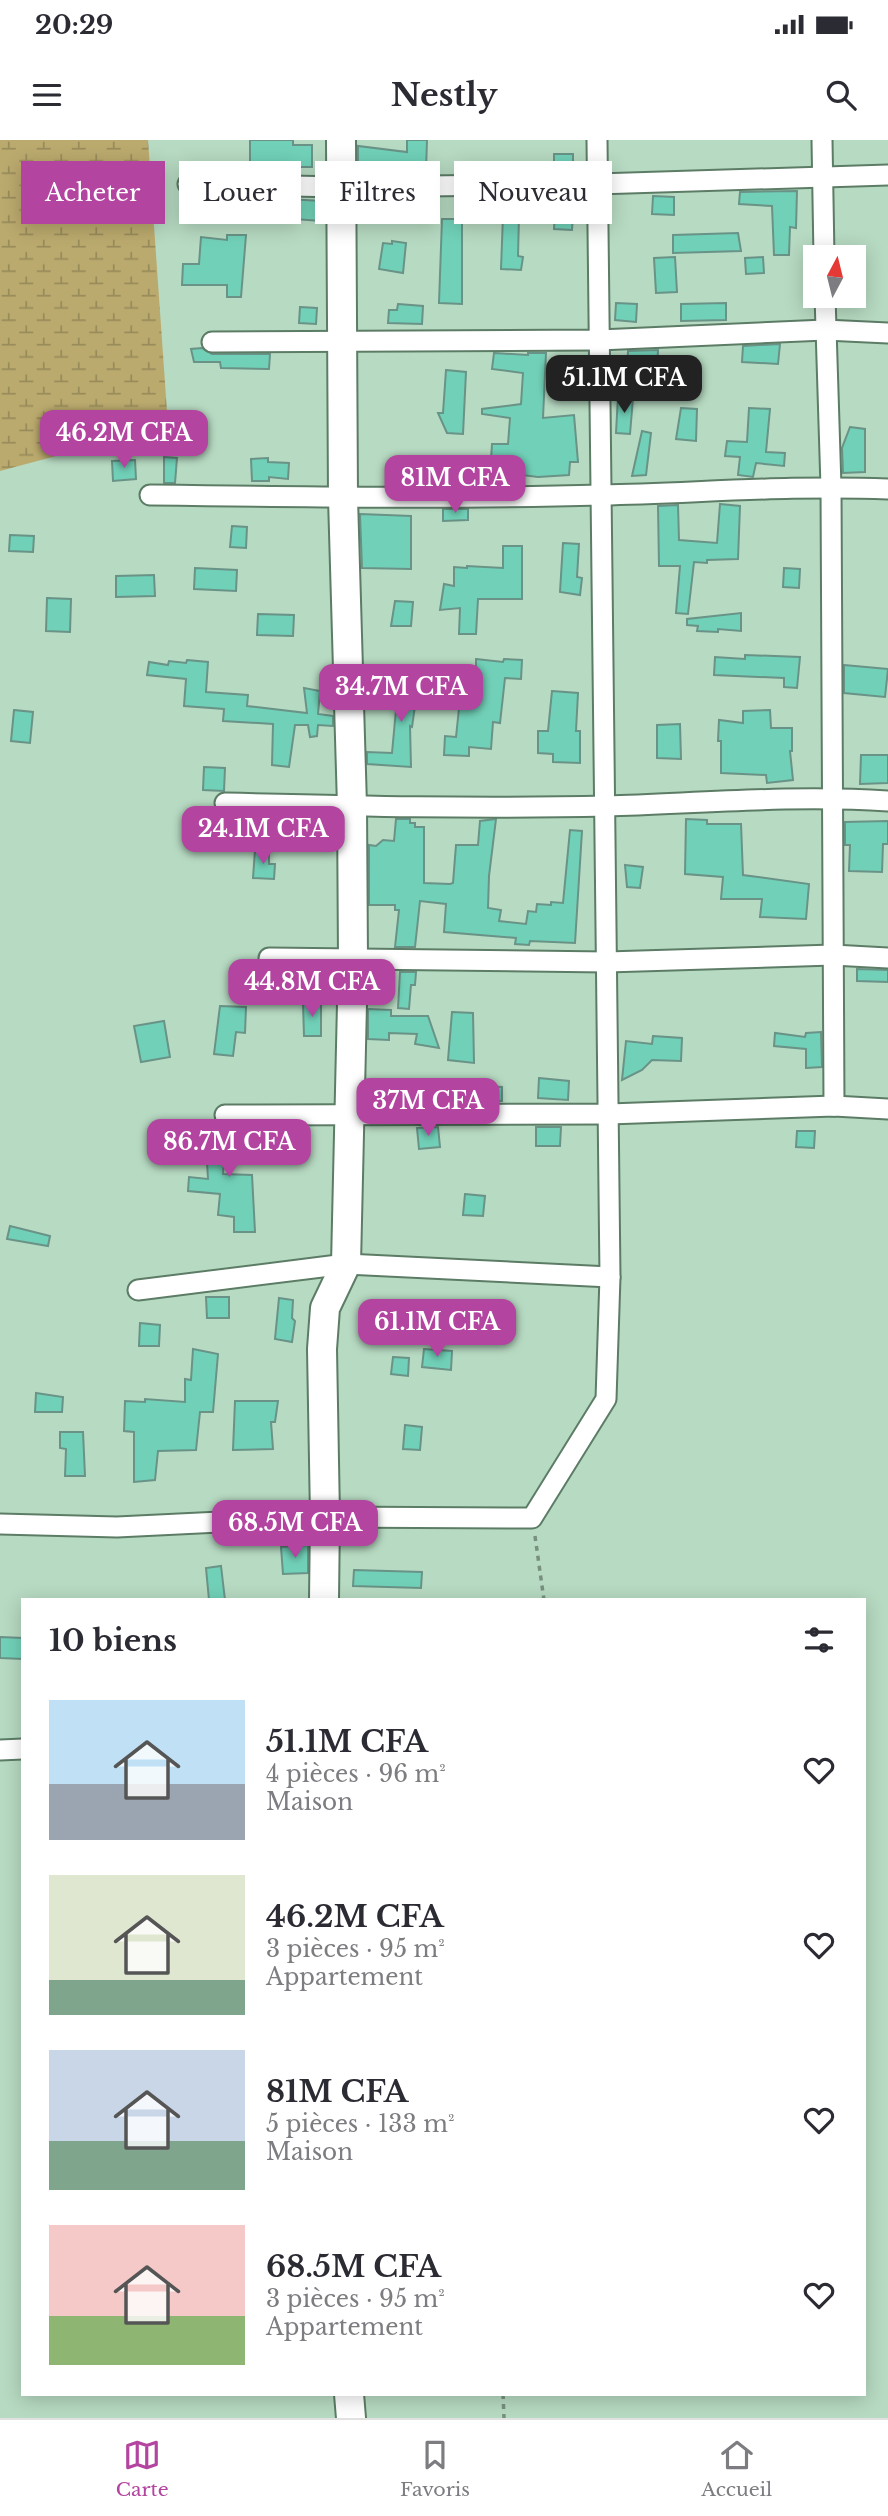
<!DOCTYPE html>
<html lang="fr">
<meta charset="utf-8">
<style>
:root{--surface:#fff;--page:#f7f7f7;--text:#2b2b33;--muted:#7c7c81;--line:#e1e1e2;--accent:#b344a0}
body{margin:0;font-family:"Libre Baskerville",serif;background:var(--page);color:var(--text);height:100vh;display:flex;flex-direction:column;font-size:26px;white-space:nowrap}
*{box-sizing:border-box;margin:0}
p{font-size:23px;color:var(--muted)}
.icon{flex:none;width:38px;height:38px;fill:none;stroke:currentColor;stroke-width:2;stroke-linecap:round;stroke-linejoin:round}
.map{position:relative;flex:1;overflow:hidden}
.sheet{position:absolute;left:21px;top:1458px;width:845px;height:798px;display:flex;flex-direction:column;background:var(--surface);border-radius:0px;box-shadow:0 4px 18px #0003}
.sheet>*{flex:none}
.guide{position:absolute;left:21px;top:21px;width:847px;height:63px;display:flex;gap:14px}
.needle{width:46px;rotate:7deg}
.fabs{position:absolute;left:803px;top:105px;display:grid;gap:14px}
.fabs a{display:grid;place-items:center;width:63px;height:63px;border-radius:0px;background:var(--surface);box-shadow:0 4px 18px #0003;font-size:35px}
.price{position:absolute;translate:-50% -60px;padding:0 16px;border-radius:14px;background:var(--accent);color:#fff;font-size:23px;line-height:46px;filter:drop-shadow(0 2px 4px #0008)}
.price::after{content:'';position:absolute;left:50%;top:42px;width:21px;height:16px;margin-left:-10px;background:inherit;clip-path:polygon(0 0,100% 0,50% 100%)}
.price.selected{background:#222;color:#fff}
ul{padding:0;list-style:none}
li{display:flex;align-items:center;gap:21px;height:175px;padding:0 28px}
li span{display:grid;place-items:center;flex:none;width:196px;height:140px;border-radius:0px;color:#555}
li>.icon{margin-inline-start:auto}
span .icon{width:84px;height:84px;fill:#fffc;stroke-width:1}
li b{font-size:30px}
h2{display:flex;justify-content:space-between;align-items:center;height:84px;padding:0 28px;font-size:30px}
.pill{padding:0 24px;border-radius:0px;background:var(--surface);box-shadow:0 4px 18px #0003;font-size:24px;line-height:63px}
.pill.selected{background:var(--accent);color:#fff}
.status{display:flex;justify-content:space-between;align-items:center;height:49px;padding:0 35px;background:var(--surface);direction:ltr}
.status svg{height:19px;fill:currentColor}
header{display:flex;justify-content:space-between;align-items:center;height:91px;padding:0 28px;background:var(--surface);font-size:32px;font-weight:700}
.dock{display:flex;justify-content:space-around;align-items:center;height:98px;border-top:2px solid var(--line);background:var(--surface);font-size:19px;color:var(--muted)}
.dock a{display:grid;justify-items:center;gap:4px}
.dock .selected{color:var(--accent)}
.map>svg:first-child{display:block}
.wetland{fill:url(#wetland-marsh)}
.building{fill:#71d1b8;stroke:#699387;stroke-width:2}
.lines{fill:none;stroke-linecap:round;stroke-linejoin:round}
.street-casing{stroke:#5c7c66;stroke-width:23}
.secondary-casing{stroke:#5c7c66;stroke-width:32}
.path{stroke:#77907f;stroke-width:3.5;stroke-dasharray:5 5;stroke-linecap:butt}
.street{stroke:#fff;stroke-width:19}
.secondary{stroke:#fff;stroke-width:28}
</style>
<div class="status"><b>20:29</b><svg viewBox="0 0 49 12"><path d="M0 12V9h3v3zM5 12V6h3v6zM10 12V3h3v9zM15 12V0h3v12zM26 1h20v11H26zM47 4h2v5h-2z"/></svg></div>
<header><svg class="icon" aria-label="menu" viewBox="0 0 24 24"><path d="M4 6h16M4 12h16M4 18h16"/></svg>Nestly<svg class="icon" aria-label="search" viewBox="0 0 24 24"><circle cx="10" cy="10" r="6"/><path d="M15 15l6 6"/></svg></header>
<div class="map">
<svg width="888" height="2278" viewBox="0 0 888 2278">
<defs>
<pattern id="wetland-marsh" width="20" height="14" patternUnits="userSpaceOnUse" patternTransform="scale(1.75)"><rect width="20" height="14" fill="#bbaa6e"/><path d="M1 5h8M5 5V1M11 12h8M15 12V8" fill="none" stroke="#998c5b"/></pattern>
</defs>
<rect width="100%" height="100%" fill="#b7dac2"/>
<!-- wetland -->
<polygon class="wetland" points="0,0 148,0 168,286 0,331"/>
<!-- building -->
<g class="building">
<polygon points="250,0 293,0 293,5 312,5 312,27 299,27 298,24 250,23"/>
<polygon points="407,0 427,0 426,30 380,24 379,31 358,28 358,6 407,12"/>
<rect x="554" y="14" width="19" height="14"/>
<polygon points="797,51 796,88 790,87 789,115 774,115 772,66 739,64 740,52"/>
<polygon points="653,56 674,57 674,75 652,74"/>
<polygon points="556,57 574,57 572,90 554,89"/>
<polygon points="269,58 322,61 321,81 267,77"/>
<polygon points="503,75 519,76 518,116 523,117 521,130 501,129"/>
<polygon points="442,79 462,79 462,164 439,163"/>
<polygon points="738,93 741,111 673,113 673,95"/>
<polygon points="227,95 246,95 241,157 227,157 227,145 182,145 183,124 199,124 201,97 227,100"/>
<polygon points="392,101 406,103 403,133 379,129 383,103 392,104"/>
<polygon points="675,117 677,152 656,153 654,118"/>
<polygon points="763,117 764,133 746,134 745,118"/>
<polygon points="616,163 637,164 636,182 615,180"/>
<polygon points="726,163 726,180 681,181 681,164"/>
<polygon points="398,164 423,166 422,184 388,183 389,170 397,170"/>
<polygon points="300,167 317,168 316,184 299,183"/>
<polygon points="780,204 778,224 742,222 743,206"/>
<polygon points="202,208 212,214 270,214 269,229 221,228 220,222 194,222 191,209"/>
<polygon points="658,210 657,230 627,228 628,211"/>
<polygon points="494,213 528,215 528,213 546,213 543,278 574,275 578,322 570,322 569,335 538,337 505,333 505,336 490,336 492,304 508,304 510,278 482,274 482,269 521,264 523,233 492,229"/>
<polygon points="446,230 466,232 463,294 447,293 438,273 443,273"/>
<polygon points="618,256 633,258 630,294 616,293"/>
<polygon points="681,268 697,269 696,301 676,299"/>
<polygon points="749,268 770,269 766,312 785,313 784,326 756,323 753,337 738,335 740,317 725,316 727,301 747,302"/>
<polygon points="850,287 865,289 865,332 843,333 842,308"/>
<polygon points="642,291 651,293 646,335 632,336"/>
<polygon points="164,317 177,318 175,343 164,343"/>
<polygon points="268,318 268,322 289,323 288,339 269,337 269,341 252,341 251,319"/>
<polygon points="135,320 136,339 113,341 112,321"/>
<polygon points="720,364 740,366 738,419 707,420 707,423 694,422 688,474 676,473 680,426 659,426 658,366 678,365 679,400 717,403"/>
<polygon points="443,369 468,369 468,380 443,381"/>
<polygon points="360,374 411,376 411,429 362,428"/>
<polygon points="232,386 247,387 246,408 230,407"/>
<polygon points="10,395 34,396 33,412 9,411"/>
<polygon points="563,403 579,404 577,437 582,438 580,455 560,452"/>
<polygon points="503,406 522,406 522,459 478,459 476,494 459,494 460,468 440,470 444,444 454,446 454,427 467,428 467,426 503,428"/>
<polygon points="195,428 237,430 236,451 194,449"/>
<polygon points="784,428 800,429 799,448 783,447"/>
<polygon points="154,435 155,456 116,457 116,436"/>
<polygon points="47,458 71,459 70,492 46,491"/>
<polygon points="395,461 413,462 411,486 391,486"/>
<polygon points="741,473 741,491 718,489 718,492 697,491 698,486 687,485 687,479"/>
<polygon points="258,474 294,475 293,496 257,495"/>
<polygon points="745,515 800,517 797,548 784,547 784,538 714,535 715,517 745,519"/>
<polygon points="476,519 503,522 504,519 522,520 521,539 505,538 500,583 493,582 491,609 469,607 469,616 444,615 445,596 456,597 461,549 455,549 457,531 476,534"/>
<polygon points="187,520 208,522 206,552 248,555 247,566 307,573 304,548 320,551 318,574 333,576 333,586 318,585 317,596 310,597 308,585 295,585 289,627 272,625 273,584 223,581 224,569 184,566 186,539 147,535 149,522 168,525 169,521 186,523"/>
<polygon points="844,525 888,529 885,557 844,553"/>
<polygon points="404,529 420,530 412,587 410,586 411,627 367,624 367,612 392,613 397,559"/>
<polygon points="552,551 578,553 576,591 580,591 580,623 553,622 553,614 538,613 538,591 548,591"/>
<polygon points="14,570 33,572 30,603 11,601"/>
<polygon points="770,570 771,588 792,588 792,611 790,611 793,640 767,643 766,635 721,633 721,601 718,601 719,580 743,583 743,571"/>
<polygon points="680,584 681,619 657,618 657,585"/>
<polygon points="861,615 888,615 888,643 860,644"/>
<polygon points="204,627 225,628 224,651 203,650"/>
<polygon points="272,677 304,678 303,693 272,692"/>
<polygon points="396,679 410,679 410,683 415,683 415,687 424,687 424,743 450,744 453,743 456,705 478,705 480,681 496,679 489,736 488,768 501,770 499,781 526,784 528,771 536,772 537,764 551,765 551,762 563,763 570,690 582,691 575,803 530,801 529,805 515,804 516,798 444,792 446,764 420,761 415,807 395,807 399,770 395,770 395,765 369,765 369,705 376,706 383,700 394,701"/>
<polygon points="686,679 707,680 707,684 741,684 743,735 809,744 806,779 760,777 762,759 721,759 723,737 685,734"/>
<polygon points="888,681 888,704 883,704 882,732 849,731 850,705 845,705 845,682"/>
<polygon points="255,710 269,711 269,724 275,724 274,739 253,738"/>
<polygon points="625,725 643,727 640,748 627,747"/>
<polygon points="857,829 888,830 888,842 857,841"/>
<polygon points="416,832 415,845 411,845 409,869 398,868 400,832"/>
<polygon points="303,863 321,863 321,896 304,896"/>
<polygon points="220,866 246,867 245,893 236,892 233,916 214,914"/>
<polygon points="368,869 391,870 391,876 428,876 439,908 415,904 417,894 389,893 389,900 368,899"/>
<polygon points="452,872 473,873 474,923 448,920"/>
<polygon points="164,881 170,917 141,922 134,886"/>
<polygon points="821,892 822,927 806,928 806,909 774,906 775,893 805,897 806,893"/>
<polygon points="653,896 682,898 681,921 652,920 642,930 622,940 626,901 652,904"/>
<polygon points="539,938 569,941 568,960 538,958"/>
<polygon points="401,942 417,943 417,961 401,960"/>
<polygon points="464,945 502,947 502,961 463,959"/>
<polygon points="438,987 440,1007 419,1009 417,988"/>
<polygon points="536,987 561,987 560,1006 536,1006"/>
<polygon points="208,990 255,990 255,1007 225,1007 223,1034 252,1035 255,1092 234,1092 234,1077 218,1075 220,1054 188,1051 189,1037 208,1039 206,1006"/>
<polygon points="797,991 815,991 814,1008 796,1007"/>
<polygon points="465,1054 485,1056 483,1076 463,1075"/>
<polygon points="10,1086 50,1096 48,1106 7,1099"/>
<polygon points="206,1157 229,1157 229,1178 207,1178"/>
<polygon points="279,1158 293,1160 292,1178 295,1181 292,1202 275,1199"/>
<polygon points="140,1183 160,1185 159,1206 139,1206"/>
<polygon points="477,1183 498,1186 496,1203 475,1201"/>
<polygon points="193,1209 218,1214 213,1272 200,1272 196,1310 158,1311 155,1340 134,1342 134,1292 124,1291 125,1261 145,1262 145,1259 185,1262 185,1239 191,1240"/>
<polygon points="424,1209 452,1211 451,1230 422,1227"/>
<polygon points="393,1217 409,1218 408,1236 391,1234"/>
<polygon points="36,1253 63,1257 62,1272 35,1272"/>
<polygon points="235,1261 278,1261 275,1282 271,1282 273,1309 233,1310"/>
<polygon points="405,1285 422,1287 420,1310 403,1309"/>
<polygon points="60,1292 83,1292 85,1336 65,1336 66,1309 60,1308"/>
<polygon points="308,1405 308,1433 283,1434 281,1407"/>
<polygon points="221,1426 225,1460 209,1460 206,1428"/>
<polygon points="354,1430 422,1432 421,1448 353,1446"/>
<polygon points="0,1497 23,1498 23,1519 0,1518"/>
</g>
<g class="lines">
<!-- street casing -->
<g class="street-casing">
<g id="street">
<polyline points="822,0 824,117"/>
<polyline points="188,44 341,47 597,44 888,35"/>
<polyline points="825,156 831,347 834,966"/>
<polyline points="212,202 599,200 825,190 888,193"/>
<path d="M150,355C301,357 451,359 602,355C697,353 792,345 888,349"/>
<path d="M225,663C352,666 480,669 607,666C701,663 794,655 888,661"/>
<polyline points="269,818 607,822 833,815 888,818"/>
<polyline points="225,975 609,974 834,966 888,969"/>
<polyline points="138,1150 346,1124 610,1137"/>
<polyline points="0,1384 117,1387 325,1377 532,1378 606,1259 610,1137 597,0"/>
<polyline points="0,1610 23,1609"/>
</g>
</g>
<!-- secondary casing -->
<g class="secondary-casing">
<g id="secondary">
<polyline points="324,1460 325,1377 322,1209 325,1168 346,1124 353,820 352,666 343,358 341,0"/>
<polyline points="349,2254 351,2278"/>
</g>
</g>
<!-- path -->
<g class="path">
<polyline points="535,1396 544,1460"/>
<polyline points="503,2254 504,2278"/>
</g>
<!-- street -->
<use href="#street" class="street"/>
<!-- secondary -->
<use href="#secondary" class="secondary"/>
</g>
</svg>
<div class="fabs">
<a><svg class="needle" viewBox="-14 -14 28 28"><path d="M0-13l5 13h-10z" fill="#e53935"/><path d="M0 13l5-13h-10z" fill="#7c7c81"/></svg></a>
</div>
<b class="price selected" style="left:624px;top:275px">51.1M CFA</b>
<b class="price" style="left:124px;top:330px">46.2M CFA</b>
<b class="price" style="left:455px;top:375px">81M CFA</b>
<b class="price" style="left:401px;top:584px">34.7M CFA</b>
<b class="price" style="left:263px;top:726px">24.1M CFA</b>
<b class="price" style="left:312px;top:879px">44.8M CFA</b>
<b class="price" style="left:428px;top:998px">37M CFA</b>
<b class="price" style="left:229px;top:1039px">86.7M CFA</b>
<b class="price" style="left:437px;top:1219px">61.1M CFA</b>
<b class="price" style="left:295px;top:1420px">68.5M CFA</b>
<div class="guide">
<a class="pill selected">Acheter</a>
<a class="pill">Louer</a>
<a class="pill">Filtres</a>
<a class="pill">Nouveau</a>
</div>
<section class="sheet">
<h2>10 biens<svg class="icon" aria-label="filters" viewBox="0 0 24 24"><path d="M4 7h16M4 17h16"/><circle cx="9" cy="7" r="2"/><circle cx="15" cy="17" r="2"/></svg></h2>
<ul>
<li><span style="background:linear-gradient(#bfe0f5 60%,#9aa5b1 0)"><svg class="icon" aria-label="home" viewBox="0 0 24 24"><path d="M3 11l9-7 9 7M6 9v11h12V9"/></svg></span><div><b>51.1M CFA</b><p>4 pièces · 96 m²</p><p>Maison</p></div><svg class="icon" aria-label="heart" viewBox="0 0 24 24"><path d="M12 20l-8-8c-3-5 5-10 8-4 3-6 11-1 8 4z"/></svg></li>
<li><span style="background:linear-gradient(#dfe7d0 75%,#7fa58c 0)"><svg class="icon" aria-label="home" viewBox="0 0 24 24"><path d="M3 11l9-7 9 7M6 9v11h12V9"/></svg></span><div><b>46.2M CFA</b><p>3 pièces · 95 m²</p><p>Appartement</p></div><svg class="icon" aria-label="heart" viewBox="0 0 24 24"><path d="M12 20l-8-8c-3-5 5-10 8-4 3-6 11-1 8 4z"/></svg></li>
<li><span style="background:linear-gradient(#c9d6e8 65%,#7fa58c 0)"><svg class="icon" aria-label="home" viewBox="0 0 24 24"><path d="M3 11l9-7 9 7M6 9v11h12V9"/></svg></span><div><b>81M CFA</b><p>5 pièces · 133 m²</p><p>Maison</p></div><svg class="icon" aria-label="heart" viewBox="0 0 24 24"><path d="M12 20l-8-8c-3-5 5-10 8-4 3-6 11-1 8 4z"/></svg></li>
<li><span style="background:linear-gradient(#f6c9c9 65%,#8fb573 0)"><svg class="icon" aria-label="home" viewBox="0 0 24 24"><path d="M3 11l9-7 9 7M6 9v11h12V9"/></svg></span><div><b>68.5M CFA</b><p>3 pièces · 95 m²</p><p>Appartement</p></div><svg class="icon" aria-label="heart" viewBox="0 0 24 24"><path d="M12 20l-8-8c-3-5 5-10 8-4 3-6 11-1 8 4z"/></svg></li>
</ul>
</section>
</div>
<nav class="dock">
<a class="selected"><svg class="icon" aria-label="map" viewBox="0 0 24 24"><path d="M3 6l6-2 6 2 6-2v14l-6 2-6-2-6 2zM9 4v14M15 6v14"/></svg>Carte</a>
<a><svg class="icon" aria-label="saved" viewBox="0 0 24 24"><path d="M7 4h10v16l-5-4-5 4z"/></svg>Favoris</a>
<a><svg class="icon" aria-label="home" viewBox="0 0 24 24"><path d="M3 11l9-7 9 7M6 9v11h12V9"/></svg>Accueil</a>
</nav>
